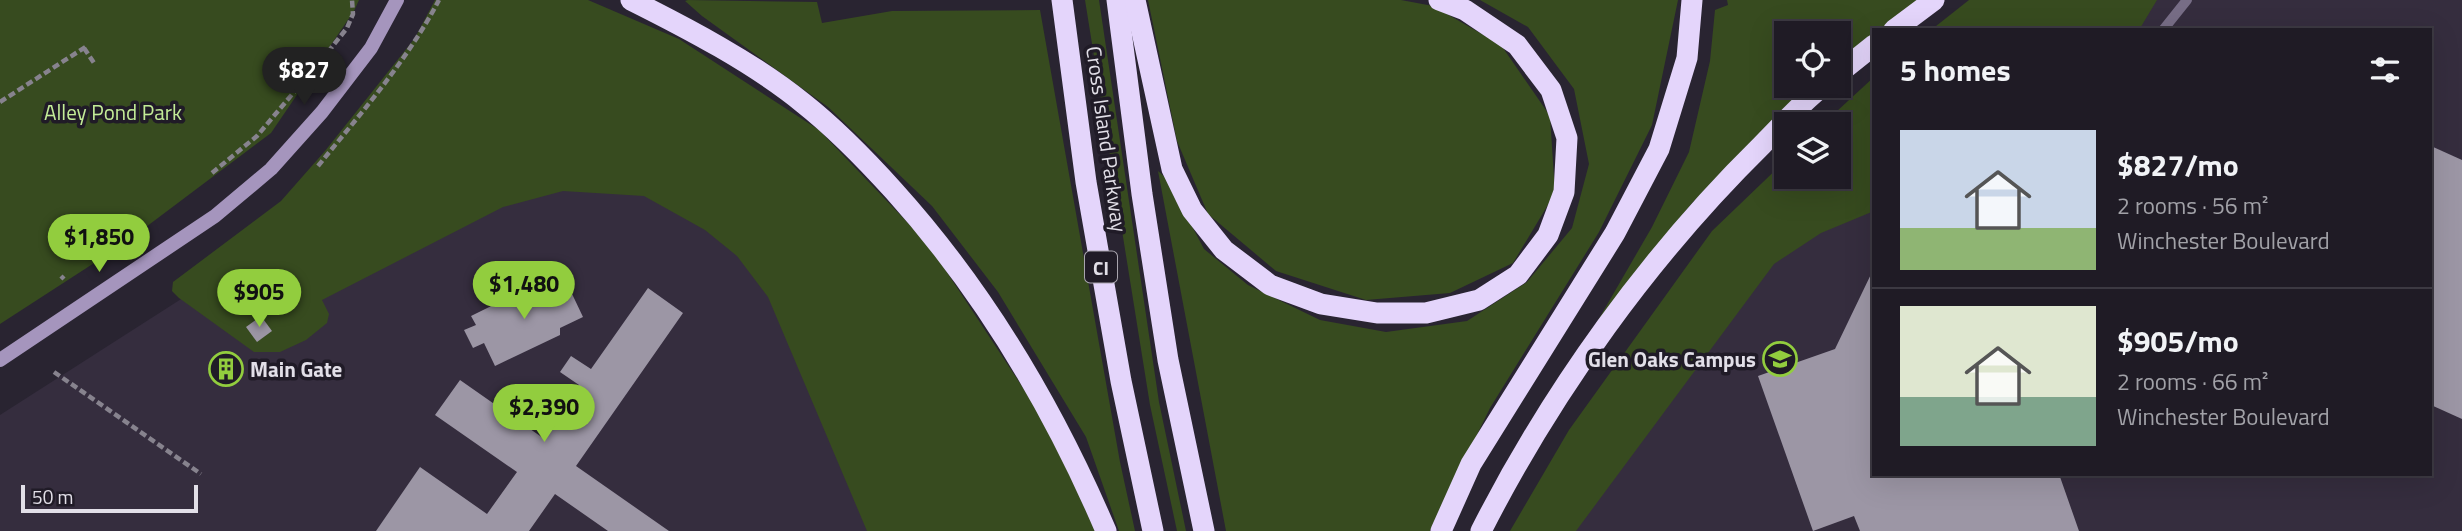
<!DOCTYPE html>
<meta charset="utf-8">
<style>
:root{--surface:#1f1b25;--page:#2c2832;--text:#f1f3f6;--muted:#a1a1a7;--line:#3c3942;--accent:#92cd3e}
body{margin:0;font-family:"Titillium Web",sans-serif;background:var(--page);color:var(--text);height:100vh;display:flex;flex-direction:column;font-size:26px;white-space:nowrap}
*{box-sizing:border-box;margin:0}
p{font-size:23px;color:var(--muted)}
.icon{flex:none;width:38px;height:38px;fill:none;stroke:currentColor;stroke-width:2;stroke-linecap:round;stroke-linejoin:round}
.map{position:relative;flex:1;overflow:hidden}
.drawer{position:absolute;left:1872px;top:28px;width:560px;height:448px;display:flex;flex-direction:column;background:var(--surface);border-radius:0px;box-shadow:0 7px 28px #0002,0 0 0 2px var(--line)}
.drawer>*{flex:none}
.tools{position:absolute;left:1774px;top:21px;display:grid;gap:14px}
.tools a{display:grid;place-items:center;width:77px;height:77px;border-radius:0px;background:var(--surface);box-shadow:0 7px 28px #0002,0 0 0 2px var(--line);font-size:35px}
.scale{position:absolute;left:21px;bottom:18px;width:177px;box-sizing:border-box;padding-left:7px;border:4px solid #e2dfe8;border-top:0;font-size:19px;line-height:24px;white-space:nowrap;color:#e2dfe8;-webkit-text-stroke:5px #201b27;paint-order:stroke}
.price{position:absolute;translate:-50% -60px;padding:0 16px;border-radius:24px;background:var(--accent);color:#111;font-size:23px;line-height:46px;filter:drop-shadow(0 2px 4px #0008)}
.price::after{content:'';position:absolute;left:50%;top:42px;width:21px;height:16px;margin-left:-10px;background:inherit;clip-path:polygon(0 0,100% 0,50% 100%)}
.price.on{background:#222;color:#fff}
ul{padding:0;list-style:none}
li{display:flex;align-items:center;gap:21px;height:175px;padding:0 28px}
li+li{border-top:2px solid var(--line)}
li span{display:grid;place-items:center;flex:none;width:196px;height:140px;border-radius:0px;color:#555}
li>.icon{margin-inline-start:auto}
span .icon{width:84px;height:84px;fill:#fffc;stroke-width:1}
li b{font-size:30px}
h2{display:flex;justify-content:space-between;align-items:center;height:84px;padding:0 28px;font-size:30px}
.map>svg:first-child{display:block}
.built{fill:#352d3e}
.green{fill:#374b1f}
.building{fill:#9c96a5}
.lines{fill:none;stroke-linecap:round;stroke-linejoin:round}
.path{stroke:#87838e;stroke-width:4.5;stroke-dasharray:7 3.5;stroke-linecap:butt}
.lane{stroke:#776d86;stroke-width:10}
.secondary{stroke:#a595bd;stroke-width:14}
.highway{stroke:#e4d5fb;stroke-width:21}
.labels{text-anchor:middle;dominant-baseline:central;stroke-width:7;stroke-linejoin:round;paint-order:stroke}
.shield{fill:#201b27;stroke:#a8a4ae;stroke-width:2}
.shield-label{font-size:19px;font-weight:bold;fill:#e2dfe8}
.park-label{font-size:21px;fill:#c3ec97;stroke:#201b27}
.street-label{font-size:21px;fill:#e2dfe8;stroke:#201b27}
.poi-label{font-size:21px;font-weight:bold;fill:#e2dfe8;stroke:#201b27;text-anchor:end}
</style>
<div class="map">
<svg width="2462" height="531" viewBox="0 0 2462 531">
<rect width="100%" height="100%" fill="#292431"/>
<!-- built -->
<g class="built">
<polygon points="2128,0 2462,0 2462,531 1560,531 1771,243 1874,197 1874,474 2431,474 2431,30 2116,30"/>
<polygon points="627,92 990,531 0,531 0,415 189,294"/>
</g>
<!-- green -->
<g class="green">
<polygon points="0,0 359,0 354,11 271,133 122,245 0,324"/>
<polygon points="435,0 588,0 679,39 819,130 929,245 1050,429 1095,531 867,531 768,297 737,256 705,230 644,196 563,191 503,207 322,300 329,314 327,323 306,340 280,352 254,352 179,298 172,291 173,282 281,201 325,151 415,38"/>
<polygon points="688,0 817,2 822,23 892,11 1040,10 1120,462 1135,531 1119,531 1086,437 998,292 932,206 828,107 702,16 685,1"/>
<polygon points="1085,0 1099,0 1159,402 1186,531 1177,531 1150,405"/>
<polygon points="1148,0 1401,0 1433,6 1501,45 1550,116 1555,193 1513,263 1450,293 1366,300 1276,271 1208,214 1177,141"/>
<polygon points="1480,0 1678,0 1652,125 1599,232 1490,408 1430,531 1226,531 1158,171 1167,179 1204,249 1248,285 1320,320 1386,332 1467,321 1527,282 1572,228 1589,164 1574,89 1528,27"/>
<polygon points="1727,0 1918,0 1880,30 1874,30 1874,34 1839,61 1839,33 1787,33 1787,86 1809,86 1692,203 1593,329 1652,227 1689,152 1710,61 1715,10 1728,5"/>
<polygon points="1969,0 2157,0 2139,30 1931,30"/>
<polygon points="1874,77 1874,211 1821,233 1774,264 1576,531 1510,531 1569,430 1712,231 1787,159 1787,177 1839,177 1839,124 1823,124"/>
</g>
<!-- building -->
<g class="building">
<polygon points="2431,146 2462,160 2462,419 2431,405"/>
<polygon points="1874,268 1874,474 2059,474 2079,531 1860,531 1854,516 1813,531 1758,376 1835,349"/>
<polygon points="564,277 583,317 560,328 560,335 495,366 484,343 473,348 464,330 476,325 471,316 538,283 541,289"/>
<polygon points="648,288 683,313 576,466 669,531 608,531 555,494 529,531 376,531 420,467 487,514 517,472 435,415 460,380 543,438 579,385 560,372 571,356 591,369"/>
<polygon points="261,316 272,331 257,342 246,327"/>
</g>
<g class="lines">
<!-- path -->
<g class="path">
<polyline points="84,48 94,63"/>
<polyline points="0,102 87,46"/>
<path d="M318,166C361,113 407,61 439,0"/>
<polyline points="212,173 257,136 332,47 347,28 353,14 352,0"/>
<polyline points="61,276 64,279"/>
<polyline points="54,372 201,474"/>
</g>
<!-- lane -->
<polyline class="lane" points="2163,30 2187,0"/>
<!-- secondary -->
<polyline class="secondary" points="0,360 215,216 271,169 322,112 371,48 397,0"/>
<!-- highway -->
<g class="highway">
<path d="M631,0C687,28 754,63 803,103C836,129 866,160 894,191C985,292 1053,407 1106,531"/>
<polyline points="1062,0 1086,182 1121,381 1153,531"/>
<polyline points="1117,0 1142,194 1168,360 1204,531"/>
<polyline points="1135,0 1172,169 1192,210 1224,250 1270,285 1321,304 1377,313 1426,313 1479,300 1518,275 1548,235 1564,192 1567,138 1551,90 1517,45 1465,10 1439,0"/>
<polyline points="1894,30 1934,0"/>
<polyline points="1839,73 1874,45"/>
<polyline points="1441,531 1471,464 1615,233 1659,149 1687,58 1692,0"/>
<path d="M1481,531C1552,391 1650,255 1762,145C1782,125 1801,103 1823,86"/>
</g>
</g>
<!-- icons -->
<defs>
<g id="school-ring" transform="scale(1.75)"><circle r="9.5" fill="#201b27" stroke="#92cd3e" stroke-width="1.5"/><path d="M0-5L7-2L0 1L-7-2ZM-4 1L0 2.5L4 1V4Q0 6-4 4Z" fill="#92cd3e"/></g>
<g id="building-ring" transform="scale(1.75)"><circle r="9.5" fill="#201b27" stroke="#92cd3e" stroke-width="1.5"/><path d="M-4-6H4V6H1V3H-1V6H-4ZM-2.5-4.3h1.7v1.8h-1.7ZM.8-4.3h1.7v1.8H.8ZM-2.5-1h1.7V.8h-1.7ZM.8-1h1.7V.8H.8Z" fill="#92cd3e"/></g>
</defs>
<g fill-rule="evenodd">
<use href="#school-ring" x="1780" y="359"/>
<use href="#building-ring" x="226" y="369"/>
</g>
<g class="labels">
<!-- shield labels -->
<rect class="shield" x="1085" y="251.5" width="32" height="31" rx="5"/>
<g class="shield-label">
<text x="1101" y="267">CI</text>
</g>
<!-- park labels -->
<g class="park-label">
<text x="113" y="112">Alley Pond Park</text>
</g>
<!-- street labels -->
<g class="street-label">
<text transform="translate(1107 139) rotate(82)">Cross Island Parkway</text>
</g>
<!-- poi labels -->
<g class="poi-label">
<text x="1756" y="359">Glen Oaks Campus</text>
<text x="250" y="369" text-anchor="start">Main Gate</text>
</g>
</g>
</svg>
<div class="tools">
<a><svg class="icon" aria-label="locate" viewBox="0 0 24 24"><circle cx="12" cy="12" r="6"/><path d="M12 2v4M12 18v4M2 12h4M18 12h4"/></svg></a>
<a><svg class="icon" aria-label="layers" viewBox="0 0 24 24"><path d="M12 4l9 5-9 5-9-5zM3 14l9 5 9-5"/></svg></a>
</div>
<div class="scale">50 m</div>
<b class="price on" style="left:304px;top:107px">$827</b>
<b class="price" style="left:99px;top:274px">$1,850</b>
<b class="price" style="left:524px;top:321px">$1,480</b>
<b class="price" style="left:259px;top:329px">$905</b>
<b class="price" style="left:544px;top:444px">$2,390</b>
<section class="drawer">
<h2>5 homes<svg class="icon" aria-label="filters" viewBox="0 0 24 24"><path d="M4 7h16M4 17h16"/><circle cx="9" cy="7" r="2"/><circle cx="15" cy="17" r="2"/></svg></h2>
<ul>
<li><span style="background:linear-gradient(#c9d6e8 70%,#8fb573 0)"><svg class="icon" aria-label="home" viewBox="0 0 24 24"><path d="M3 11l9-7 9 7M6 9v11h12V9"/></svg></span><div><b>$827/mo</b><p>2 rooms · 56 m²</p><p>Winchester Boulevard</p></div></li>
<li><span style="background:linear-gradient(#dfe7d0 65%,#7fa58c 0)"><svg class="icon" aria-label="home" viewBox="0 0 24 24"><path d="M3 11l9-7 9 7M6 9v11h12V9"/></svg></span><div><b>$905/mo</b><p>2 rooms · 66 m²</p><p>Winchester Boulevard</p></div></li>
</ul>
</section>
</div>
